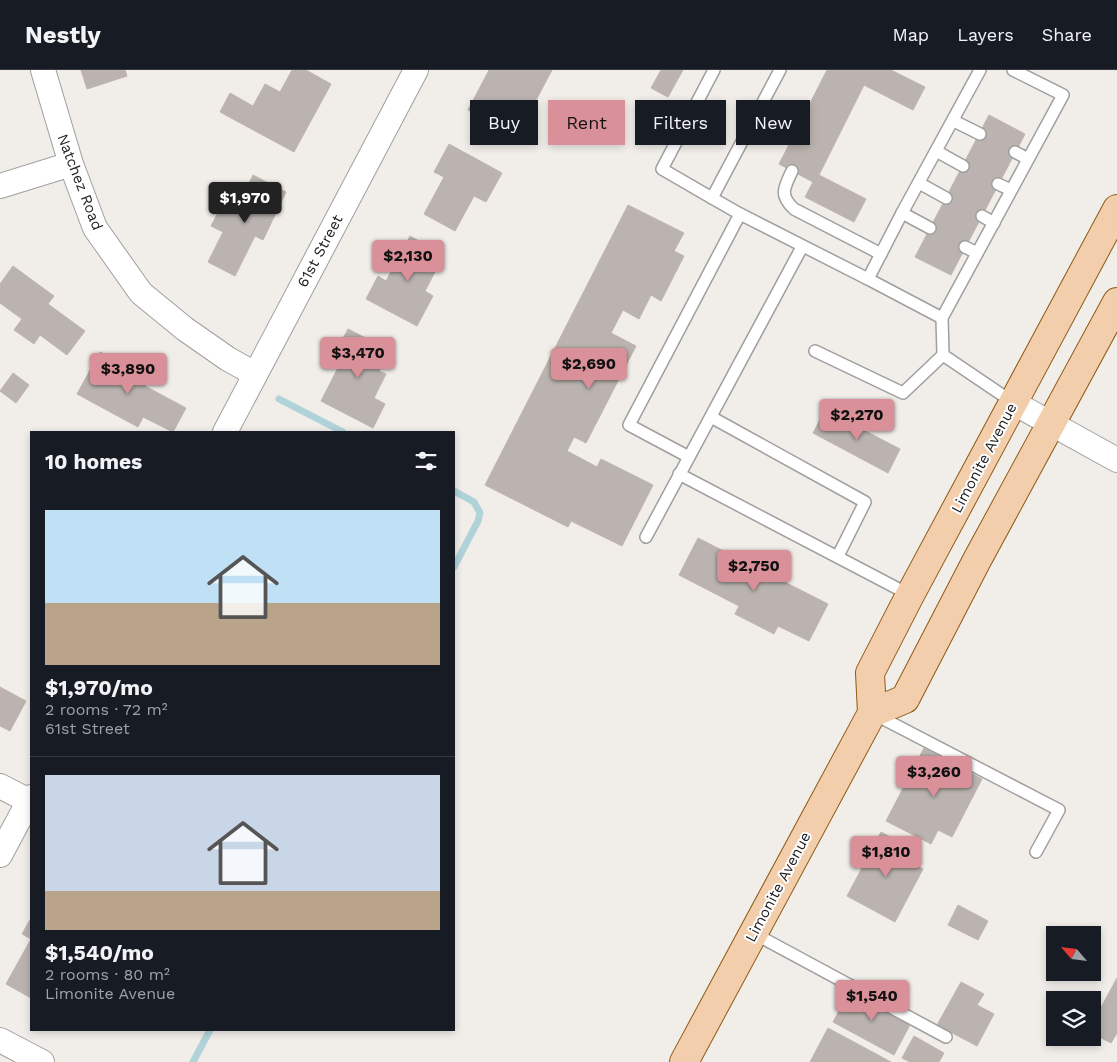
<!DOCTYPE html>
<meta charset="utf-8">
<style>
:root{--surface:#171b24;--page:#20242c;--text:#f1f3f6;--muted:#9ea1a6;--line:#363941;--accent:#d99098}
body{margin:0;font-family:"Work Sans",sans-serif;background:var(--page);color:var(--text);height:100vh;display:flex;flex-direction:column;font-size:19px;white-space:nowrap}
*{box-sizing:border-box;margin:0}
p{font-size:16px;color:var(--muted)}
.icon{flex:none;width:28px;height:28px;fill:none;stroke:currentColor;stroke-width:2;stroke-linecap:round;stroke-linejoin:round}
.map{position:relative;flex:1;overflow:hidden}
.panel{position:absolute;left:30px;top:361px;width:425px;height:600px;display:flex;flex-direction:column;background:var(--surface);border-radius:0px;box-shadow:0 2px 8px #0003}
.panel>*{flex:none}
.top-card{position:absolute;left:470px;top:30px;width:475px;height:45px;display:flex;gap:10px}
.needle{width:32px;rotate:298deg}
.tools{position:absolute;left:1046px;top:856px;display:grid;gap:10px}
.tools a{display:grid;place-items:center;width:55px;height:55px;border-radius:0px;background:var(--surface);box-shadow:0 2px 8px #0003;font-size:25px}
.price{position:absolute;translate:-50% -42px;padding:0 11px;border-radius:5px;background:var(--accent);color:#111;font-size:16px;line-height:32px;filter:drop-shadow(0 1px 2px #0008)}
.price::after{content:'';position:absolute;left:50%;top:30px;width:15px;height:11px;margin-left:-8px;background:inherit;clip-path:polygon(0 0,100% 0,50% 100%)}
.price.selected{background:#222;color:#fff}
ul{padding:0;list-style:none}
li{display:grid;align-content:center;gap:10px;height:265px;padding:0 15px}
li+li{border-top:1px solid var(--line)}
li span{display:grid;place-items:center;height:155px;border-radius:0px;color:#555}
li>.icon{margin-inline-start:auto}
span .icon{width:90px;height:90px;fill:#fffc;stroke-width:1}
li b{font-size:21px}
h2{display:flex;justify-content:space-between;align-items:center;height:60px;padding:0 15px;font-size:21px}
.pill{padding:0 18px;border-radius:0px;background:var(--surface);box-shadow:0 2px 8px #0003;font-size:18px;line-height:45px}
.pill.selected{background:var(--accent);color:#111}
header{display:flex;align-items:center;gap:30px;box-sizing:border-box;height:70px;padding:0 25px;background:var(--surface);border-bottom:1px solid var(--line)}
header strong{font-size:24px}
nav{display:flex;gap:28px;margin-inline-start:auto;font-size:18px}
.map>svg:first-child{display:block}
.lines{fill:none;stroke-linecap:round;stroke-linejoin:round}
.stream{stroke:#afd3d9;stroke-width:7}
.building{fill:#bab3af;stroke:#c1b4ad}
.service-casing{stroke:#9f9f9f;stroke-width:14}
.minor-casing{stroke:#9f9f9f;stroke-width:26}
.primary-casing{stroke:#8e5a11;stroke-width:30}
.service{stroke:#fff;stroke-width:11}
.minor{stroke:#fff;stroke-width:24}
.primary{stroke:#f2cead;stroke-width:28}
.labels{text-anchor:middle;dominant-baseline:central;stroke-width:4;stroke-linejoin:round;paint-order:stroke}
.street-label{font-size:15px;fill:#222;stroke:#fff}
</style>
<header>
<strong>Nestly</strong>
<nav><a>Map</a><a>Layers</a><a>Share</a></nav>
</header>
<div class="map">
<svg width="1117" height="992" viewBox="0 0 1117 992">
<rect width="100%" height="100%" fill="#f1eeea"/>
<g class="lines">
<!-- stream -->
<g class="stream">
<polyline points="279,329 343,362"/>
<polyline points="454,421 474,432 480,443 478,451 454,497"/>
<polyline points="193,992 210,960"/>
</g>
</g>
<!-- building -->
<g class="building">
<polygon points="81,0 125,0 127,6 87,19"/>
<polygon points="292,0 306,0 331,14 294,82 220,42 230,23 253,36 265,14 280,22"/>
<polygon points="489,0 552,0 517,66 468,40"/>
<polygon points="661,0 683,0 668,27 651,18"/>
<polygon points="827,0 891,0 925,17 913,40 864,15 819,105 866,129 854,152 805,127 813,112 779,94"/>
<polygon points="989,45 1025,64 951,205 915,187"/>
<polygon points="449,74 502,103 486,132 474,126 455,161 424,144 444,107 434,102"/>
<polygon points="253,105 286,122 263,170 255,166 235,206 208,192 223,162 211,156 223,133 236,139"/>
<polygon points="628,135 684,163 674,181 684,186 661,231 651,225 639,249 623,240 611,263 636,276 586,373 574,367 567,381 597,397 601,389 653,415 622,476 571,451 568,457 485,415"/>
<polygon points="410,166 444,185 425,221 433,226 417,256 366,229 378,206 386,211"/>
<polygon points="13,196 54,226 48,234 85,261 67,285 40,265 34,274 14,260 22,249 0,233 0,214"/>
<polygon points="348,259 389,280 379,301 386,304 374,328 385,334 373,358 321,331 344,286 336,281"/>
<polygon points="100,282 149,308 145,316 186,338 173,362 143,347 138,357 77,324"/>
<polygon points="13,303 29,315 16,333 0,321"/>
<polygon points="825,340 900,379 888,403 813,363"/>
<polygon points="698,468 828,534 809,571 778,556 774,564 735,544 739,536 679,505"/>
<polygon points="0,617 26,631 10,661 0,656"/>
<polygon points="924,678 982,709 952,767 938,760 931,774 886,751"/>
<polygon points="881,762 911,778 905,789 923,799 895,852 847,826"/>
<polygon points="958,835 988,851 978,870 948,855"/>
<polygon points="31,848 31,928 6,914 31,869 22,864"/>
<polygon points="1117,908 1117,963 1111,973 1092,963 1092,954"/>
<polygon points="961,912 984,924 977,935 994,944 977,976 937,955"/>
<polygon points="851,918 911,953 894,985 833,952"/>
<polygon points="828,958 891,992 810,992"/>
<polygon points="914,966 944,983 939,992 910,992 902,988"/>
</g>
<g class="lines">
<!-- service casing -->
<g class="service-casing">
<g id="service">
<polyline points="780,0 712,128 740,144 868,209 902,143 980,0"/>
<polyline points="1013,0 1063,25 942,248 943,285 1014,333"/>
<polyline points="954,51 980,64"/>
<polyline points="936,81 963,96"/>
<polyline points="1015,82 1028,89"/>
<path d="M792,101C784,118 779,125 794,139L881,184"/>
<polyline points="919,113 946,128"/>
<polyline points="998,114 1011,120"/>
<polyline points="712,128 662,99 714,0"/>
<polyline points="902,143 930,158"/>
<polyline points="982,146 994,153"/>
<polyline points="965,177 977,183"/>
<polyline points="868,209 942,248"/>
<polyline points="815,281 903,323 943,285"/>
<polyline points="711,347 865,432 838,486"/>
<polyline points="689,387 629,355 740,144"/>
<polyline points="679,404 910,525"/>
<polyline points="646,467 802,177"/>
<polyline points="876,645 1059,740 1036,782"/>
<polyline points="753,863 946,967"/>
</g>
</g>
<!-- minor casing -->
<g class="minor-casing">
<g id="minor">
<polyline points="43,0 71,94 95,158 141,223 185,259 228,289 255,304"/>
<polyline points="0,116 71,94"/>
<polyline points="1014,333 1117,390"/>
<polyline points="225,362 416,0"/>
<polyline points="0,716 29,731"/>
<polyline points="0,785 31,727"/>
<polyline points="0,970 42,992"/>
</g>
</g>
<!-- primary casing -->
<g class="primary-casing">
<g id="primary">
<polyline points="872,643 905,629 977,490 1117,232"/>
<polyline points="684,992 872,643 870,603 910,525 1117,139"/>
</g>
</g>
<!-- service -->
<use href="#service" class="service"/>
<!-- minor -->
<use href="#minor" class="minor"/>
<!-- primary -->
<use href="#primary" class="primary"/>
</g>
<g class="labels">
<!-- street labels -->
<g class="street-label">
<text transform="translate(80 112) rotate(69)">Natchez Road</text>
<text transform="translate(320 181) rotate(-62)">61st Street</text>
<text transform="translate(984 388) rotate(-62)">Limonite Avenue</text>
<text transform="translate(778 817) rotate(-62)">Limonite Avenue</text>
</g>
</g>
</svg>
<div class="tools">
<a><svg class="needle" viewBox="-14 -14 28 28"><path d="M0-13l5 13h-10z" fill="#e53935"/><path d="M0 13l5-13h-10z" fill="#9ea1a6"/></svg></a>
<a><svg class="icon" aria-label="layers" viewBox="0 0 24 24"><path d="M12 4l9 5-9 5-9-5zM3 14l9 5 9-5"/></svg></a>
</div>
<b class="price selected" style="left:245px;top:154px">$1,970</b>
<b class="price" style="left:408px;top:212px">$2,130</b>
<b class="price" style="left:358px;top:309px">$3,470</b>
<b class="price" style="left:589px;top:320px">$2,690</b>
<b class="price" style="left:128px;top:325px">$3,890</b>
<b class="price" style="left:857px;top:371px">$2,270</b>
<b class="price" style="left:754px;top:522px">$2,750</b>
<b class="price" style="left:934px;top:728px">$3,260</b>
<b class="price" style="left:886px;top:808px">$1,810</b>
<b class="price" style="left:872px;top:952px">$1,540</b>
<div class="top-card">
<a class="pill">Buy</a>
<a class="pill selected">Rent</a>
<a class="pill">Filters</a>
<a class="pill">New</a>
</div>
<section class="panel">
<h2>10 homes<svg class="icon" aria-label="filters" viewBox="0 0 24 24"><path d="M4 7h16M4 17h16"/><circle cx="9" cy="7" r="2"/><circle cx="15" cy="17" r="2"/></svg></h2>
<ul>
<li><span style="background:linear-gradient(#bfe0f5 60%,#b9a48a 0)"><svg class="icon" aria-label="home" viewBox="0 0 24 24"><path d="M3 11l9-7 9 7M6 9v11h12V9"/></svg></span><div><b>$1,970/mo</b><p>2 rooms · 72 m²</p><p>61st Street</p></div></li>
<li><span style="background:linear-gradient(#c9d6e8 75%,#b9a48a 0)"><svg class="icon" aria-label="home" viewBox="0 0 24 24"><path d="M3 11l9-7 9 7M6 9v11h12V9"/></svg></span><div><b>$1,540/mo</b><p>2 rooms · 80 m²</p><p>Limonite Avenue</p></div></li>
</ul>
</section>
</div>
